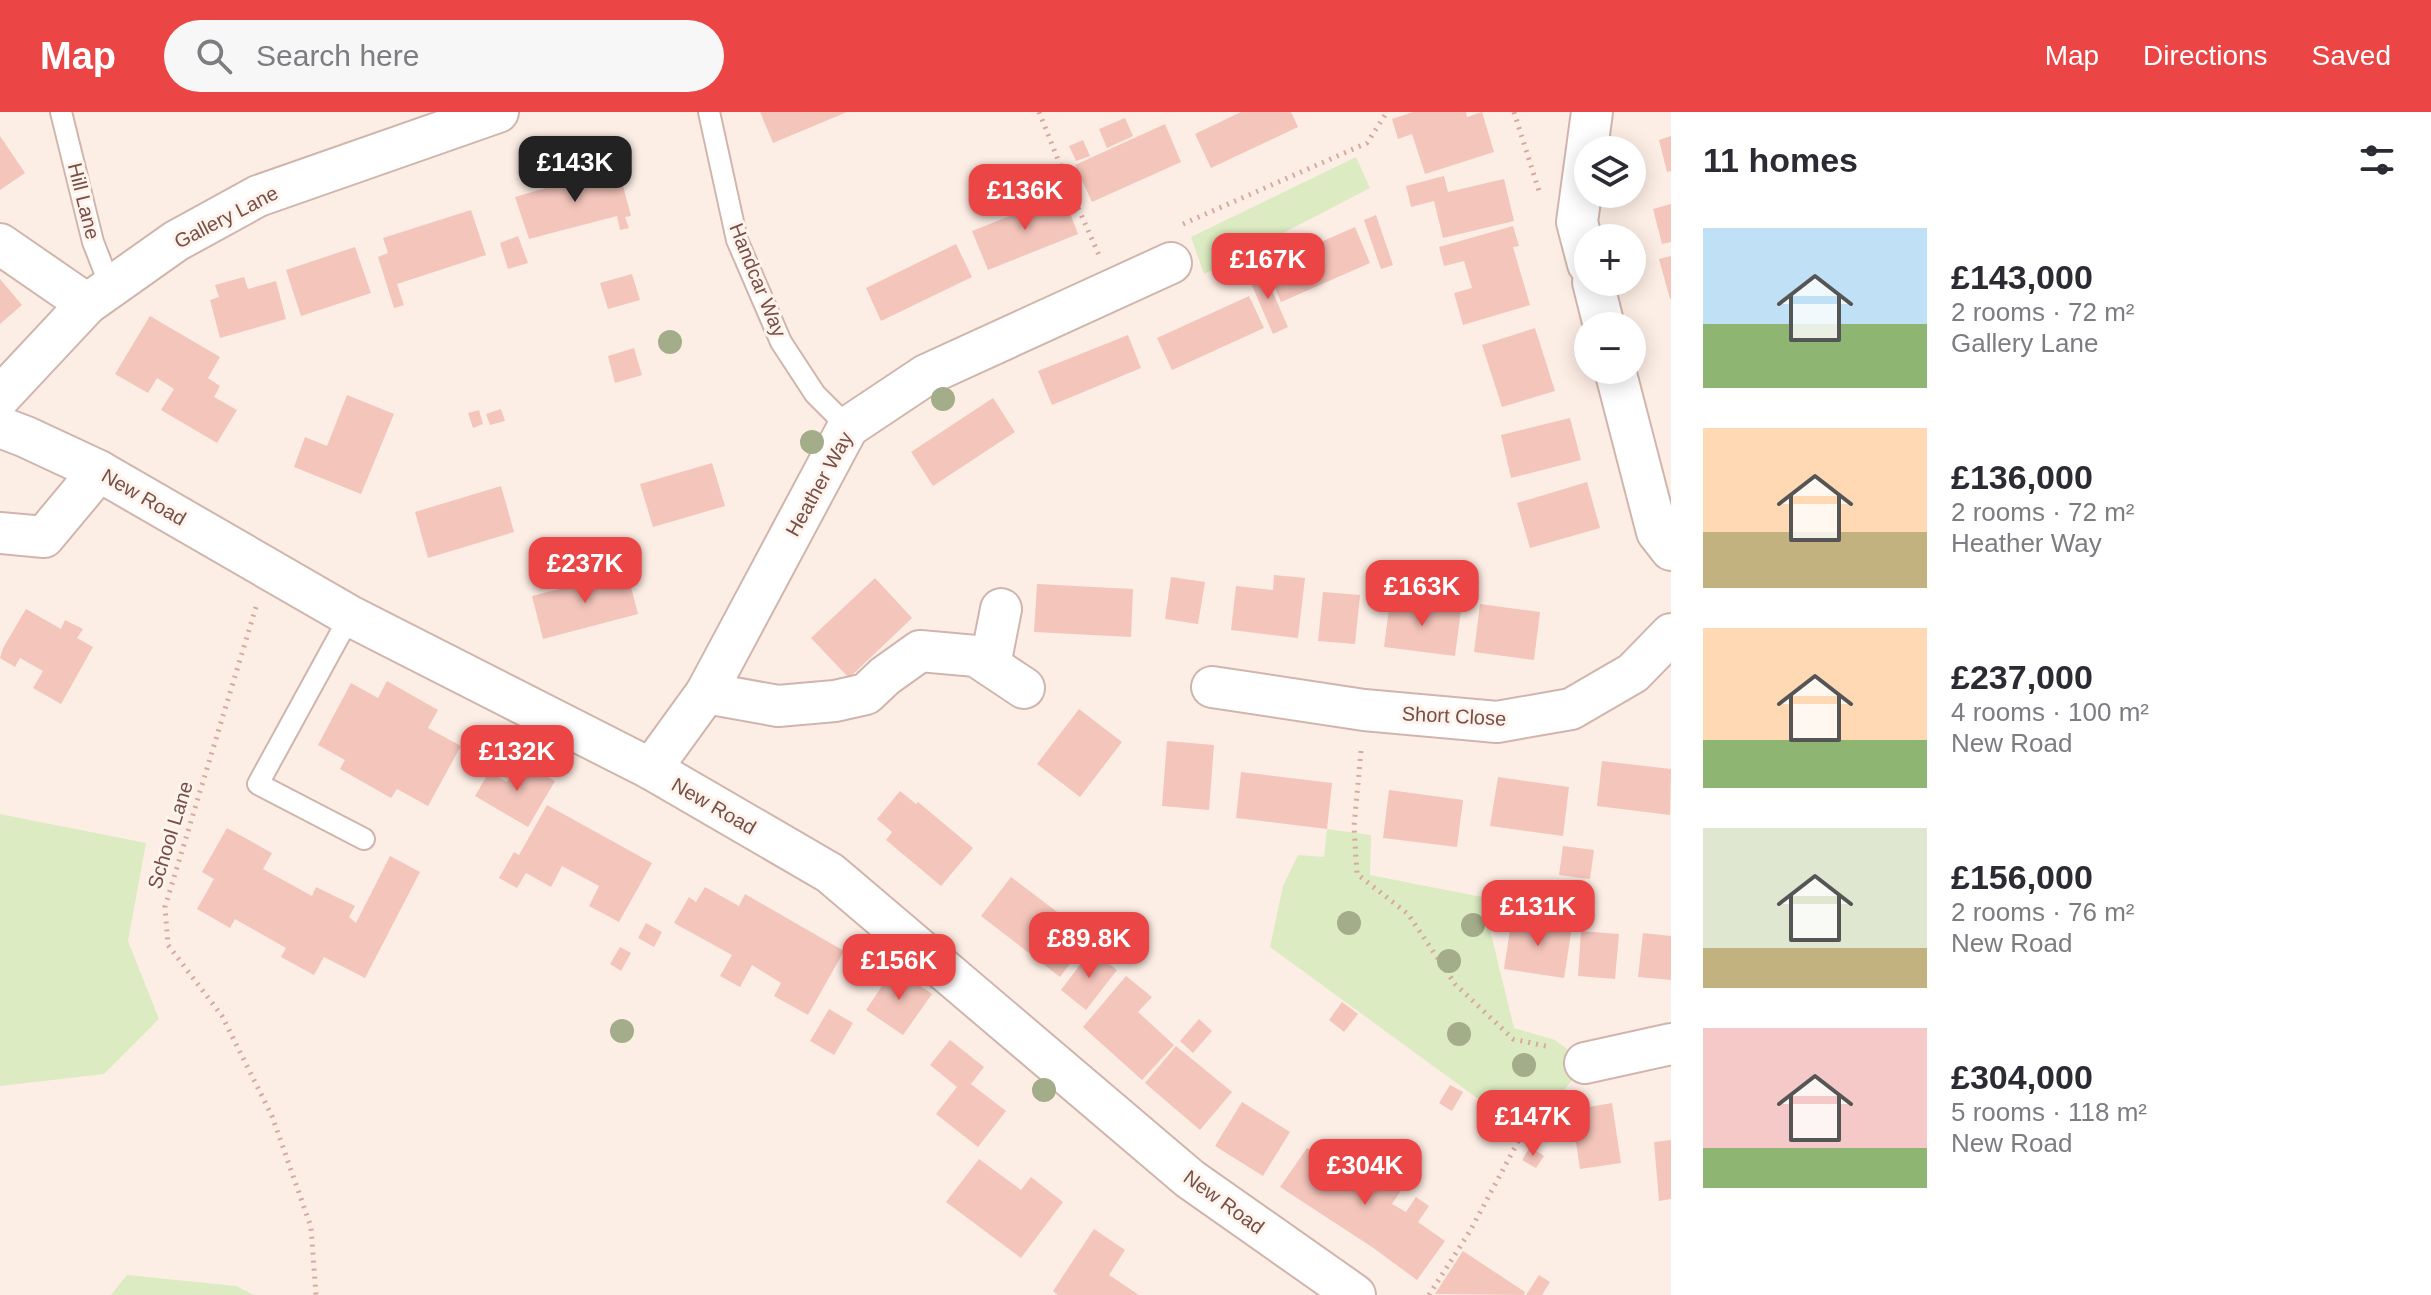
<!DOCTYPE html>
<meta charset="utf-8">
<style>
:root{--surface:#fff;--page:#f7f7f7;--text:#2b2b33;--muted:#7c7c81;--accent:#eb4546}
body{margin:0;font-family:Arial,sans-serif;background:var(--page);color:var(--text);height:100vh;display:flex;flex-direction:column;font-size:30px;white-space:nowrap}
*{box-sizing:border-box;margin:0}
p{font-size:26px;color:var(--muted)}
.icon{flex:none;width:44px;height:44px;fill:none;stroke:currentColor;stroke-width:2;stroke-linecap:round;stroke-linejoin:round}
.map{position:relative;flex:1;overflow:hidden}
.sheet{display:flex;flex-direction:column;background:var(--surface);width:760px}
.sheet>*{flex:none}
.controls{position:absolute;left:1574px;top:24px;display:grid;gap:16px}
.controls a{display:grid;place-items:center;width:72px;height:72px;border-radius:50%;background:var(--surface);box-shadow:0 4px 20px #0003;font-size:40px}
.price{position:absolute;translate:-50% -68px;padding:0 18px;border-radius:16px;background:var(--accent);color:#fff;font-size:26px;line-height:52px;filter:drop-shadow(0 2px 4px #0008)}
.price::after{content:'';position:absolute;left:50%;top:48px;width:24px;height:18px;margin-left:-12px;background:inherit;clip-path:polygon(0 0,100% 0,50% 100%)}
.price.current{background:#222;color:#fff}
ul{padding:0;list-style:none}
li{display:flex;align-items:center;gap:24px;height:200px;padding:0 32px}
li span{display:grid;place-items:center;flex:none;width:224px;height:160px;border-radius:0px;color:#555}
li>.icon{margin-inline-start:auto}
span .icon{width:96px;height:96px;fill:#fffc;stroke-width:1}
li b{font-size:34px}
h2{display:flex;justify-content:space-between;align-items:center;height:96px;padding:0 32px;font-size:34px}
header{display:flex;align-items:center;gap:48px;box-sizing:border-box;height:112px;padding:0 40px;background:var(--accent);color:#fff}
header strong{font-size:38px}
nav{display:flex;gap:44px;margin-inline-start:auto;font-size:28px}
.search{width:560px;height:72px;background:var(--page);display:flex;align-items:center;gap:20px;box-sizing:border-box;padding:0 28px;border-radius:44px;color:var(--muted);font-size:30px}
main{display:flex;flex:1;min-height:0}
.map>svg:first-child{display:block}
.green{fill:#dcebc2}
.building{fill:#f4c5bb}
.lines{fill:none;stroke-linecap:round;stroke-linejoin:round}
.lane-casing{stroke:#d1b5ad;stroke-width:24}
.street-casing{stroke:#d1b5ad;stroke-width:44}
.path{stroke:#d9a89e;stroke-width:5;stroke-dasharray:2 6;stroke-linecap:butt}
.lane{stroke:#fff;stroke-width:20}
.street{stroke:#fff;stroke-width:40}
.tree{fill:#a4ad89}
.labels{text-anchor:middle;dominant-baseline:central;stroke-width:6;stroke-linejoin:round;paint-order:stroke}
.street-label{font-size:20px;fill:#774f49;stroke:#fff3ec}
</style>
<header>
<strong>Map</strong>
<div class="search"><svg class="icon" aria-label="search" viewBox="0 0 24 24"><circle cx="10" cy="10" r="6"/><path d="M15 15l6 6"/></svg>Search here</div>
<nav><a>Map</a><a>Directions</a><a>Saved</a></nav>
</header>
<main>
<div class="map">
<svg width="1671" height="1183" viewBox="0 0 1671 1183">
<rect width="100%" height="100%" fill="#fdeee5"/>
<!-- green -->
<g class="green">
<polygon points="1356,45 1370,76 1204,162 1191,125"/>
<polygon points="0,702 146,731 128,829 159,907 104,962 0,974"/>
<polygon points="1327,717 1371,723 1370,763 1482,785 1514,916 1555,928 1585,951 1529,1024 1270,835 1283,774 1298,743 1324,745"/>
<polygon points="127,1163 236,1174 254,1183 111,1183"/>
</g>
<!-- building -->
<g class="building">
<polygon points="760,0 847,0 773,31"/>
<polygon points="1241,0 1291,0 1298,15 1211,56 1195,22"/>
<polygon points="1413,0 1466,0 1467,5 1482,0 1494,40 1425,62 1412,22 1398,27 1392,7"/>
<polygon points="1125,6 1133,24 1107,36 1099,17"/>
<polygon points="1165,12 1181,50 1092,90 1075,53"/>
<polygon points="0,24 25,61 0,78"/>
<polygon points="1671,24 1671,59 1667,60 1659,28"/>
<polygon points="1083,28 1090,44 1076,49 1069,34"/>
<polygon points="618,55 631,104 625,105 629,116 620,118 617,104 529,127 515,85"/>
<polygon points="1444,64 1448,80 1504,67 1514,109 1443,126 1434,89 1411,95 1406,74"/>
<polygon points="1063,83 1078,122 988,158 972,119"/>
<polygon points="1671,92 1671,130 1662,132 1653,97"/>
<polygon points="471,98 486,143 397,172 404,193 394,196 378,145 388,141 383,126"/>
<polygon points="1376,103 1393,153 1381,157 1364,108"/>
<polygon points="1513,114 1519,134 1513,135 1530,193 1463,213 1454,181 1472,176 1464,149 1444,154 1439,135"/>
<polygon points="1355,115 1370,151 1281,190 1266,154"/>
<polygon points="518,124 528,151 508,157 500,131"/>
<polygon points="956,132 972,165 881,209 866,176"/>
<polygon points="355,135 371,181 301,204 286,158"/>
<polygon points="1671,144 1671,187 1670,187 1659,147"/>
<polygon points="1262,156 1288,215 1273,222 1247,162"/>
<polygon points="632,162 640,188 608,197 600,171"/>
<polygon points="244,165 248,177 276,169 286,207 220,226 210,188 219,185 215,173"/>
<polygon points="0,167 22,193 0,212"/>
<polygon points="1249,184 1264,216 1172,258 1157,226"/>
<polygon points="150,204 220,245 208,266 220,274 214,285 237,298 217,331 161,298 174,277 157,266 148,281 115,262"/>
<polygon points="1535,216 1555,279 1502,295 1482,233"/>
<polygon points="1128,223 1141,256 1052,293 1038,259"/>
<polygon points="634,236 642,263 615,271 608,244"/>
<polygon points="347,283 394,302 361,382 294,355 305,325 327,334"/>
<polygon points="993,286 1015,320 933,374 911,340"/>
<polygon points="501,297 505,309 490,313 486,302"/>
<polygon points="479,298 483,312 473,316 468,301"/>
<polygon points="1570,306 1581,348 1511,366 1501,323"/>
<polygon points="712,351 725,394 653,415 640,372"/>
<polygon points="1587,370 1600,416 1530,436 1517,391"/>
<polygon points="501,374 514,420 428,446 415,400"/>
<polygon points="627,460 638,502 543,527 532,484"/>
<polygon points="1274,463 1305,466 1298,526 1231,518 1236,474 1273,478"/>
<polygon points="1171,465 1205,470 1198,512 1165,507"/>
<polygon points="875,466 912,506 849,566 811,526"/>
<polygon points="1037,472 1133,477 1131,525 1034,520"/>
<polygon points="1323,480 1360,483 1355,532 1318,529"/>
<polygon points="1390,489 1461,498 1455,544 1384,535"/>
<polygon points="1480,492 1540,500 1534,548 1474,540"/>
<polygon points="26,497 61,517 65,508 83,517 77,526 93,535 61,592 33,576 43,559 20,546 15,555 0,546 3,536"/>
<polygon points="387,569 438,598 428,616 461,634 428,694 397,677 391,686 340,657 345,648 318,633 351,571 378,586"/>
<polygon points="1079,597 1122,630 1080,685 1037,652"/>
<polygon points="1167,629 1214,633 1209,698 1162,694"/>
<polygon points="519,648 555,669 528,715 475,684 489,660 507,670"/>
<polygon points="1602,649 1671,657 1670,703 1597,694"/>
<polygon points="1241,660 1332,671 1327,717 1236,706"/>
<polygon points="1498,665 1569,675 1563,724 1490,714"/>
<polygon points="1389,678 1463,688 1457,735 1383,726"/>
<polygon points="900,679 916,692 918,690 973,736 941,774 886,728 892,720 877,707"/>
<polygon points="547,693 652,751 619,810 589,794 599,774 562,754 551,775 526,761 517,776 499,766 514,740 519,743"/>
<polygon points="227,716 272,741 263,757 312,784 316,775 355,794 349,805 356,811 390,744 420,760 365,866 324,845 314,863 281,845 286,836 235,807 230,816 197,797 214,767 202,760"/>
<polygon points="1563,734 1594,738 1590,767 1559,763"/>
<polygon points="1011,765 1090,825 1060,865 981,804"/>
<polygon points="705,775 739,794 745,782 844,839 808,903 774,884 781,871 752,853 740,875 720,864 732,843 674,811 689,785 696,790"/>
<polygon points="1512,805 1572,815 1564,866 1504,857"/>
<polygon points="646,811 662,820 654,835 638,826"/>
<polygon points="1581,819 1619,822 1615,867 1578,864"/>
<polygon points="1643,821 1671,824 1671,868 1638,865"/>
<polygon points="620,835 631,841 621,859 610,852"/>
<polygon points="1091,838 1117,858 1086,898 1061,878"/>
<polygon points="894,856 932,882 903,923 866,898"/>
<polygon points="1126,864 1152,885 1138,900 1174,933 1142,968 1083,915"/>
<polygon points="1342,890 1358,902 1344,920 1329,908"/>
<polygon points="829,897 853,911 834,943 810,929"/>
<polygon points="1199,907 1212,919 1193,941 1180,929"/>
<polygon points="950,928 984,955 971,972 1006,999 978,1035 936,1002 957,975 930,953"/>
<polygon points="1176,934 1232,980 1200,1018 1145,971"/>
<polygon points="1450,973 1463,980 1452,999 1439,991"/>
<polygon points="1242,990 1290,1020 1263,1064 1215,1034"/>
<polygon points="1612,991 1621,1051 1580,1057 1571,998"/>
<polygon points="1330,1028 1358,1045 1346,1062 1361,1073 1374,1054 1404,1074 1392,1092 1406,1100 1416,1085 1429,1094 1418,1110 1445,1129 1417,1168 1372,1135 1280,1075 1307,1036 1319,1044"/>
<polygon points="1671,1028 1671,1087 1659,1089 1654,1030"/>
<polygon points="1530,1035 1544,1044 1536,1056 1522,1048"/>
<polygon points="979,1047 1021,1078 1031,1065 1063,1090 1021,1146 946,1090"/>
<polygon points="1094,1117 1125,1138 1109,1163 1139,1183 1058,1183 1053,1179"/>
<polygon points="1463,1139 1525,1180 1524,1183 1435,1182"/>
<polygon points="1539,1163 1550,1170 1542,1183 1526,1183"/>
</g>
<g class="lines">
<!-- lane casing -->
<g class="lane-casing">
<g id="lane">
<polyline points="61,0 93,130 111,176"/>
<polyline points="709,0 737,128 781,230 815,282 848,315"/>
<polyline points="350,504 258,672 364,727"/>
</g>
</g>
<!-- street casing -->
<g class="street-casing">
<g id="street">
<polyline points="0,132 87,192"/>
<polyline points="1588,152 1577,110 1592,0"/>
<polyline points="1593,170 1604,214"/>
<polyline points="1615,258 1657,420 1671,438"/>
<polyline points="0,285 87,192 176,129 258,84 498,0"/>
<polyline points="0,315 26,325 99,359 350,504 651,657 830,761 1190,1067 1355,1183"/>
<polyline points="0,421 44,425 99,359"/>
<polyline points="990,553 1001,497"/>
<polyline points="1212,575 1364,598 1497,610 1571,597 1633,561 1671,522"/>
<polyline points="706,581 778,594 835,589 866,582 885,564 920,539 976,544 1024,576"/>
<polyline points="651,657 706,581 848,315 926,263 1171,151"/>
<polyline points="1585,951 1671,932"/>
</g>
</g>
<!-- path -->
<g class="path">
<polyline points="1039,0 1071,80 1099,143"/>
<polyline points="1514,0 1539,79"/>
<polyline points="1183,112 1367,31 1387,0"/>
<polyline points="256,495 165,795 168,833 222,904 272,1004 311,1115 316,1183"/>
<polyline points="1361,639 1354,714 1357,762 1408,802 1455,872 1513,927 1550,935"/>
<polyline points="1429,1183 1470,1119 1520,1026"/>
</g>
<!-- lane -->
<use href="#lane" class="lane"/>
<!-- street -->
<use href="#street" class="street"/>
</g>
<!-- trees -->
<g class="tree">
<circle cx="670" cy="230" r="12"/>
<circle cx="943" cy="287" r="12"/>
<circle cx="812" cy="330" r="12"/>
<circle cx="1349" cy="811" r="12"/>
<circle cx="1473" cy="813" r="12"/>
<circle cx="1449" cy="849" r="12"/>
<circle cx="622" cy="919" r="12"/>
<circle cx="1459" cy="922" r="12"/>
<circle cx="1524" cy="953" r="12"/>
<circle cx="1044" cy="978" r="12"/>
</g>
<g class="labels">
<!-- street labels -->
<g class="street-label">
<text transform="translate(84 89) rotate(76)">Hill Lane</text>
<text transform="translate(226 105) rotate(-27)">Gallery Lane</text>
<text transform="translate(758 168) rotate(68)">Handcar Way</text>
<text transform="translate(819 372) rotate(-61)">Heather Way</text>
<text transform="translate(144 385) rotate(30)">New Road</text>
<text transform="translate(1454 604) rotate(3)">Short Close</text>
<text transform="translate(714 694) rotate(30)">New Road</text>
<text transform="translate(170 723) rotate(-73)">School Lane</text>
<text transform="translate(1224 1090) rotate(36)">New Road</text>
</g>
</g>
</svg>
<div class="controls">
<a><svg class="icon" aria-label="layers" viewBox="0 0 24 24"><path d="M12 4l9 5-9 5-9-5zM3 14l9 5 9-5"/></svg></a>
<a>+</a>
<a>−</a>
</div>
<b class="price current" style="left:575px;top:92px">£143K</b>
<b class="price" style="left:1025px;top:120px">£136K</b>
<b class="price" style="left:1268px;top:189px">£167K</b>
<b class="price" style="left:585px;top:493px">£237K</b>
<b class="price" style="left:1422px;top:516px">£163K</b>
<b class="price" style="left:517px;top:681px">£132K</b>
<b class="price" style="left:1538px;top:836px">£131K</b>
<b class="price" style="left:1089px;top:868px">£89.8K</b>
<b class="price" style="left:899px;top:890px">£156K</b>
<b class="price" style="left:1533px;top:1046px">£147K</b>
<b class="price" style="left:1365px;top:1095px">£304K</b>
</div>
<section class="sheet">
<h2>11 homes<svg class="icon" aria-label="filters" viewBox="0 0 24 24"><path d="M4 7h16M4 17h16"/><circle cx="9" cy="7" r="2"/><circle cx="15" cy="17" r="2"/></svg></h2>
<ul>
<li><span style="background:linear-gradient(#bfe0f5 60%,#8fb573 0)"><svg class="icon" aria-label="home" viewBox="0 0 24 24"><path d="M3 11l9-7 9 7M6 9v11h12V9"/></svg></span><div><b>£143,000</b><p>2 rooms · 72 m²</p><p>Gallery Lane</p></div></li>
<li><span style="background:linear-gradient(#ffd9b3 65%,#c2b280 0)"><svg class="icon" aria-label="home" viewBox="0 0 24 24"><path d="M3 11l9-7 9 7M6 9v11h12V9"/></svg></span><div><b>£136,000</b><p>2 rooms · 72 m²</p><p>Heather Way</p></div></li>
<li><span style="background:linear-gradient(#ffd9b3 70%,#8fb573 0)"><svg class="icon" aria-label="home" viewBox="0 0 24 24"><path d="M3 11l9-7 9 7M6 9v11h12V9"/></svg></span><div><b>£237,000</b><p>4 rooms · 100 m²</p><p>New Road</p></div></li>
<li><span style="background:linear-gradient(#dfe7d0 75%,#c2b280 0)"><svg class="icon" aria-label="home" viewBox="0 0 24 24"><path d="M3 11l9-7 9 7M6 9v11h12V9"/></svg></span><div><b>£156,000</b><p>2 rooms · 76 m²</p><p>New Road</p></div></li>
<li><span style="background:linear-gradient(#f6c9c9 75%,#8fb573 0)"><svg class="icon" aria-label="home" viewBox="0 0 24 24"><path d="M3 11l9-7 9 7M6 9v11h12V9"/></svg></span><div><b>£304,000</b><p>5 rooms · 118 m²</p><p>New Road</p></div></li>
</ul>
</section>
</main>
